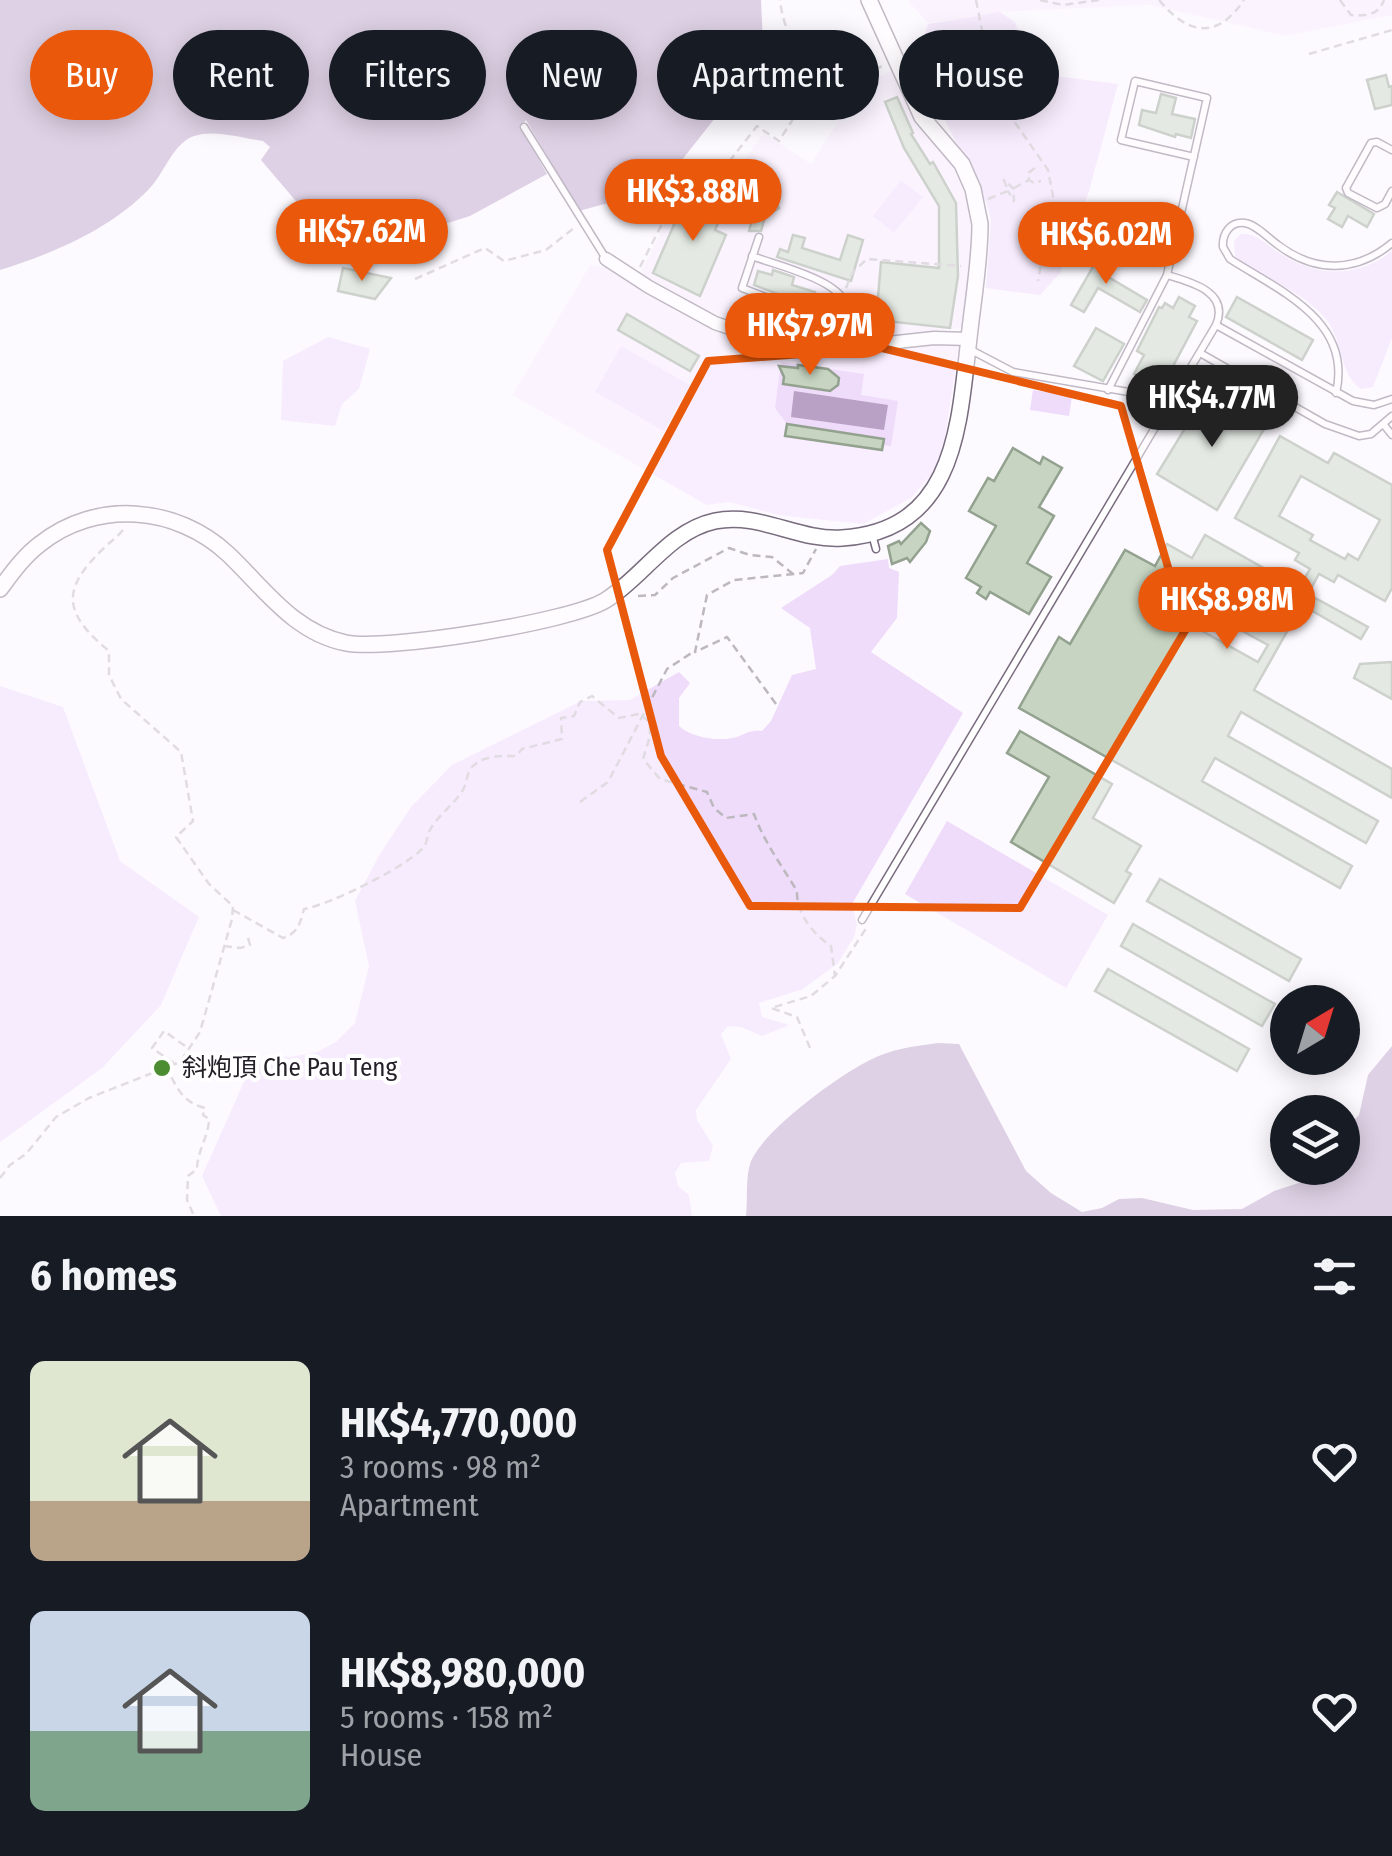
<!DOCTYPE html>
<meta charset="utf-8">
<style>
:root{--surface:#171b24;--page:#242831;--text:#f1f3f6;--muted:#9ea1a6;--accent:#ea580c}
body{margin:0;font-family:"Fira Sans Condensed","Noto Sans TC",sans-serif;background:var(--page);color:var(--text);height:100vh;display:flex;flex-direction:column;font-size:38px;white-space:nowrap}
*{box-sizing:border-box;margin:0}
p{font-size:32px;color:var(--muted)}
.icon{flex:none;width:55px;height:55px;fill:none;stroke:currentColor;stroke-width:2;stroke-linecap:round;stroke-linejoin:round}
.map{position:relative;height:1216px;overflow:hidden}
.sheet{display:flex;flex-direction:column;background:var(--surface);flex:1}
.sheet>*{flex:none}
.hud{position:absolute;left:30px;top:30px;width:1332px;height:90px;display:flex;gap:20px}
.needle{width:65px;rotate:38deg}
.buttons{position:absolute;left:1270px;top:985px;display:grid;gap:20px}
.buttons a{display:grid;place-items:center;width:90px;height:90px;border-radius:50%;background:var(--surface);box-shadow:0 5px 25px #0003;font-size:50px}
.price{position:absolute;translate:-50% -85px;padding:0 22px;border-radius:35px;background:var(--accent);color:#fff;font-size:32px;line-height:65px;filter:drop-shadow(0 2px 5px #0008)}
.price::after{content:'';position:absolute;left:50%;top:60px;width:30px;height:22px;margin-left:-15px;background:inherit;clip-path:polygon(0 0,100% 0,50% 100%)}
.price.active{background:#222;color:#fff}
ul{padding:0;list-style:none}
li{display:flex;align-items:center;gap:30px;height:250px;padding:0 30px}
li span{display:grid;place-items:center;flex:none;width:280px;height:200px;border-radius:15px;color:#555}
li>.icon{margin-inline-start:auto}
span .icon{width:120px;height:120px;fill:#fffc;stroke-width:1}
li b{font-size:42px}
h2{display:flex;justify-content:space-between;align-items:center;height:120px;padding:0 30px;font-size:42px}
.pill{padding:0 35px;border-radius:45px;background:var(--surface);box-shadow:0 5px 25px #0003;font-size:35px;line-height:90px}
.pill.active{background:var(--accent);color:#fff}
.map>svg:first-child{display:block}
.built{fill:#f9eeff}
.green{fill:#efdbfa}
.water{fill:#b8a1c5}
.building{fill:#c6d4c1;stroke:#93a18f;stroke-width:2.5;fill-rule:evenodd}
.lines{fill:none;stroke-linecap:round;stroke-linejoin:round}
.service-casing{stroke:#786c7e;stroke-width:9}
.minor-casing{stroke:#786c7e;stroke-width:15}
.tertiary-casing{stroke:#786c7e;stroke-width:18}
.path{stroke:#bcb8be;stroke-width:2.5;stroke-dasharray:8 5;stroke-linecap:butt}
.service{stroke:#fff;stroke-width:6}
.minor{stroke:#fff;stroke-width:12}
.tertiary{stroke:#fff;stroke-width:15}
.marked{fill:none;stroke:#e8590c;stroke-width:8;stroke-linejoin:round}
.poi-dot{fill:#4b8d30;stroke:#fff;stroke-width:4}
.labels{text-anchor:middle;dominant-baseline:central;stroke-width:8;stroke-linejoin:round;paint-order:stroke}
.poi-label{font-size:25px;fill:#252028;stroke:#fff;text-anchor:start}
</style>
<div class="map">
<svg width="1392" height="1216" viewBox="0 0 1392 1216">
<rect width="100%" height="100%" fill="#fdfaff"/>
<!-- built -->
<g class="built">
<polygon points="907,0 1392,0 1392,15 1286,36 1149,5 1001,12 928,23"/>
<polygon points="898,67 947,149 965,185 977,229 967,328 861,337 814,336 776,330 709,312 640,273 686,182 719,194 764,133 811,164 861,86"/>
<polygon points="590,265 612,268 695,319 821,351 960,340 945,436 935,470 911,498 863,524 778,515 729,502 707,505 512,395"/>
</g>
<!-- green -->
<g class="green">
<polygon points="1000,12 1015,22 1032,73 1118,84 1089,191 1060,273 1040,295 986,288 991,219 987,204 917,64 928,24"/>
<polygon points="901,180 923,197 894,233 873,216"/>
<path d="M1241,234C1256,233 1263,242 1275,250C1313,277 1355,280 1392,251V338L1373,387L1361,389C1339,374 1343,340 1326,319C1302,290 1263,279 1235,256L1234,241Z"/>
<polygon points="328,337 370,349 359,389 342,404 335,426 281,420 283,361"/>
<polygon points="621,346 690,385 664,431 595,392"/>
<polygon points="781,362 864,374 861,395 898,401 891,446 883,445 882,450 785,436 787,424 775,408"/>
<polygon points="1033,390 1072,396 1069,416 1030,410"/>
<path d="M888,559L889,568L899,572L897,618L871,652L963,713L852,904L857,925L854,937L838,963L803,989L759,1003L762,1017L789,1025L762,1036L741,1027L728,1026L721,1034L731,1059L696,1110L697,1120L713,1146L709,1161L681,1163L675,1173L678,1186L689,1195L692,1216H221L202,1176L247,1075L269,1055L290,1057L317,1052L336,1042L355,1023L369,966L355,901L380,854L411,807L452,765L581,701L630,700L679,672L690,683L679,698V726C692,738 720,742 737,737C747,733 751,730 762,731L771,721L792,675L816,669L810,628L781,608L832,575L840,566Z"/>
<polygon points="0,686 63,707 120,861 199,917 161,1005 102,1068 0,1142"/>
<polygon points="947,821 1108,915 1066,988 905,894"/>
</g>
<!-- water -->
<g class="water">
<path d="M0,0H761L763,44L756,66L678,165L630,197L579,211L526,120L520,126L547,174L470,216L410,235L384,240H359L338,238L322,232L261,160L270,147L263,141C242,138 214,129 194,136C173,143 164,174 149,189C111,229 52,254 0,270Z"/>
<polygon points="794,391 888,405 884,430 791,417"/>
<path d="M938,1043L959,1044L1026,1171L1051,1193L1082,1212L1102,1208L1119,1199L1142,1198L1193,1210L1242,1209L1274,1191L1317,1177L1328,1168H1342L1343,1131L1359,1115L1368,1075L1392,1046V1216H746C748,1199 745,1177 751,1161C764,1130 839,1075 870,1060C891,1049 915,1046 938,1043Z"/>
</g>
<!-- building -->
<g class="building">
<polygon points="1386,75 1389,87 1392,86 1392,105 1375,109 1367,80"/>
<polygon points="1161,94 1176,98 1172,114 1195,119 1191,138 1176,134 1175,137 1139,125 1142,110 1156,113"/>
<polygon points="897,97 913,133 911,134 930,164 933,162 956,203 958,276 950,328 876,320 881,262 939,268 939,206 904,148 885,102"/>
<polygon points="689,190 726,205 715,230 726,235 700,296 653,273"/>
<polygon points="1337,192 1374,214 1367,227 1348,216 1342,227 1328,219 1335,208 1329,205"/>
<polygon points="747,196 760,206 773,198 779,208 765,217 761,231 749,231 753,216 740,205"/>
<polygon points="793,235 805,238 802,248 840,260 848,235 863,240 851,281 777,257 780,249 788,252"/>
<polygon points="1102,251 1115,258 1105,275 1147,300 1140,312 1098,288 1084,312 1071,305"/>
<polygon points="343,268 391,278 375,299 338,291"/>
<polygon points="773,270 794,277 792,285 815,292 812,304 799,302 754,285 758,271 772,275"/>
<polygon points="1179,297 1195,306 1189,317 1197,321 1171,370 1163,366 1152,385 1134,374 1144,355 1137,351 1159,307 1162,308 1165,303 1173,308"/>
<polygon points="1237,297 1313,340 1302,360 1226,317"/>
<polygon points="627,314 699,356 690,371 618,330"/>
<polygon points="1096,328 1124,344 1103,381 1074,366"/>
<polygon points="798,365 828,369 839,378 838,385 830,391 783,384 784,377 779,366 798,368"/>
<polygon points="1208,391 1267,424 1217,510 1157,474"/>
<polygon points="787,424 884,439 882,450 785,436"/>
<path d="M1280,436L1328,463L1334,453L1392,485V588L1385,601L1338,575L1334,582L1319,574L1308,594L1368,627L1361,639L1302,605L1254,690L1392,769V798L1241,712L1228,736L1378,821L1366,843L1215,758L1202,781L1352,866L1340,888L1019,708L1059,637L1070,644L1125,550L1155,566L1167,544L1192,558L1205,535L1299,588L1310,569L1295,560L1299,553L1235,518ZM1301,476L1380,520L1358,560L1348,554L1345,559L1310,540L1313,535L1279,516ZM1163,588L1268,645L1258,662L1154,604Z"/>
<polygon points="1013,448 1040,464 1043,457 1062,468 1039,507 1054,516 1027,563 1051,577 1029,614 990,592 986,599 977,593 981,587 966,578 996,526 969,511 988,478 994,481"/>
<polygon points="921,523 930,531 926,542 910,562 907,558 892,564 888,546 899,541 901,544"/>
<polygon points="1392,662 1392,699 1354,678 1360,664"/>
<polygon points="1020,731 1112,784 1093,818 1141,846 1126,871 1131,874 1114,903 1011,842 1049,777 1007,753"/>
<polygon points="1160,879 1301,959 1289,981 1147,901"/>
<polygon points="1133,924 1275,1004 1262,1026 1121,946"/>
<polygon points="1108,969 1249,1049 1237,1071 1095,991"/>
</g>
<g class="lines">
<!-- service casing -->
<g class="service-casing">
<g id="service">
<polyline points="524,127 605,257"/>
<polyline points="1392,150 1377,142 1371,143 1346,188 1348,193 1377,208 1385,204 1392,191"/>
<polyline points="759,237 742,288 797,309 846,322"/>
<path d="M752,256C780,267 861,283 846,322L887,337L891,342"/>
<polyline points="1216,325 1353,401 1374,405 1392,399"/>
<polyline points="969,349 1013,372 1169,399"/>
<polyline points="1200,353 1325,424 1359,436 1371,434 1392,416"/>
<polyline points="1108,390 1167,275 1207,98 1135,81 1121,140 1194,157"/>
<path d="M1336,393C1353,321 1280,291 1230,259L1223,247C1222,234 1230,221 1245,223C1257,225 1268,238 1278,245C1315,273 1356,273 1392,243"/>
<polyline points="1384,425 1392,435"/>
<polyline points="872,534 876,549"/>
<path d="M862,920L1216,325C1230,292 1191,282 1167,275"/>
</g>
</g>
<!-- minor casing -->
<g class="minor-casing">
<polyline id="minor" points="606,259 649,287 715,323 747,334 841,348 934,338 969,339"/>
</g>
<!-- tertiary casing -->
<g class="tertiary-casing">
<path id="tertiary" d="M0,589C12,573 24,556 40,544C96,499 177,506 228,554C264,588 294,633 346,643C387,651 571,622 606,600C644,576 669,531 715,521C760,512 798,541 842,538C956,531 959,425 969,338C973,300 980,262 980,224L973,189L962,164L922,117L869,0"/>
</g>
<!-- path -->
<g class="path">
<polyline points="976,0 992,81 1005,108 1048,170 1053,196 1038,281"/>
<polyline points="1040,0 1063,5 1100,0"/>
<path d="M1159,0C1188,35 1217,40 1244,0"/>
<path d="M1340,0L1351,15C1365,16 1378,16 1384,0"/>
<polyline points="1309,54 1392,30"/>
<polyline points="803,100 851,83 882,66"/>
<polyline points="1035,168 1028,173 1029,180 1034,183 1041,181"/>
<polyline points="1014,188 1029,180"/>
<polyline points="988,199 1008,191 1004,180 1013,188 1014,201 1008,191"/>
<path d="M640,267L685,179L710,186L757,126L779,141C786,129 799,113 801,99C807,65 783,33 780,0"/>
<polyline points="415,279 485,248 504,261 546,250 574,228"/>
<polyline points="846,288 852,273 867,259 961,266"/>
<polyline points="638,596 655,595 673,578 729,548 750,555 772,557 793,574"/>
<polyline points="776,704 727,637 695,652 707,595 734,580 803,573 816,549"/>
<polyline points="580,802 608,782 667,669 693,652"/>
<path d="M233,910L283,938C298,933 300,924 304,909C327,906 415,863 425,845C428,840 427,834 430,830C438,815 455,804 464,788C467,781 467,772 472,767C483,755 502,756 516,756L522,749L562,739L561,718L574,716L580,702L592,696L619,718L639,714L650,722V736L643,759L660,779L707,792L714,808L726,818L754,814C764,842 782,866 797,891C796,913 813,934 831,946L835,976"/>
<polyline points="224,946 240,948 250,945 247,934"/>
<polyline points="810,1048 797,1017 771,1008 811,996 835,976 867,927"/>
<polyline points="174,1063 152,1048 164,1031 188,1048"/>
<path d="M163,1068L169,1072C177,1089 184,1103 205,1108L203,1115L209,1119C209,1135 197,1152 197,1169L188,1176L187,1200L194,1216"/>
<path d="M0,1178L10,1165L26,1154L56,1117L89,1098L180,1062L200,1032L232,919L233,906L209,884L176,837L193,821L181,752L121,699L109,675V651C64,614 60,590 103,549C111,541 119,536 125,527"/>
</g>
<!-- service -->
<use href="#service" class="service"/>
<!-- minor -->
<use href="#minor" class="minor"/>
<!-- tertiary -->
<use href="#tertiary" class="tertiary"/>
</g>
<!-- marked area -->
<path d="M0 0H1392V1216H0ZM882,348L1121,406L1186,629L1020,908L750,906L661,756L607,550L708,361Z" fill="#fdfaff" fill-opacity=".55" fill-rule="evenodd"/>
<path class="marked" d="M882,348L1121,406L1186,629L1020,908L750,906L661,756L607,550L708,361Z"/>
<!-- markers -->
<circle class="poi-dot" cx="162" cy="1068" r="10"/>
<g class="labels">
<!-- poi labels -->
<g class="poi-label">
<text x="182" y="1068">斜炮頂 Che Pau Teng</text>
</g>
</g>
</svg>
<div class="buttons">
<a><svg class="needle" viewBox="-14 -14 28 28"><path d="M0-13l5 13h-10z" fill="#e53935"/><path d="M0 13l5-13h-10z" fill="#9ea1a6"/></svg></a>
<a><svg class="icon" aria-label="layers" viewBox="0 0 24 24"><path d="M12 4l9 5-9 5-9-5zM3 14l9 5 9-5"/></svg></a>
</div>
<b class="price" style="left:693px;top:244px">HK$3.88M</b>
<b class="price" style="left:362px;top:284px">HK$7.62M</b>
<b class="price" style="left:1106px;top:287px">HK$6.02M</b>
<b class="price" style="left:810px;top:378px">HK$7.97M</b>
<b class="price active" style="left:1212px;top:450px">HK$4.77M</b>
<b class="price" style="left:1227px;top:652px">HK$8.98M</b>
<div class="hud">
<a class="pill active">Buy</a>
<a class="pill">Rent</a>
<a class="pill">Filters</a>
<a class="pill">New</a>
<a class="pill">Apartment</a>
<a class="pill">House</a>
</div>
</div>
<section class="sheet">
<h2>6 homes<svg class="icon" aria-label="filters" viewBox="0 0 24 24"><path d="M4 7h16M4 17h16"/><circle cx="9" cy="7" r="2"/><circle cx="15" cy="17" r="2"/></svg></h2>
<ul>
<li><span style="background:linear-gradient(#dfe7d0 70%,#b9a48a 0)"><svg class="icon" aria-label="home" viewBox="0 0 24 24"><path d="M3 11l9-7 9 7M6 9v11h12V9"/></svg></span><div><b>HK$4,770,000</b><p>3 rooms · 98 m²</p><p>Apartment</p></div><svg class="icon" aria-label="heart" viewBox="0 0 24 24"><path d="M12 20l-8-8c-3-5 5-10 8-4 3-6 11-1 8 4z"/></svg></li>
<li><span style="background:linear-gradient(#c9d6e8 60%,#7fa58c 0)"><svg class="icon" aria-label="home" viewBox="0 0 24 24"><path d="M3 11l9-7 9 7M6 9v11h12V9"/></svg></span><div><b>HK$8,980,000</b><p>5 rooms · 158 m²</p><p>House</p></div><svg class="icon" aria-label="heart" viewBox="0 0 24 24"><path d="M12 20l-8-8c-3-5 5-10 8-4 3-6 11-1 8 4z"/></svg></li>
</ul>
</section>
